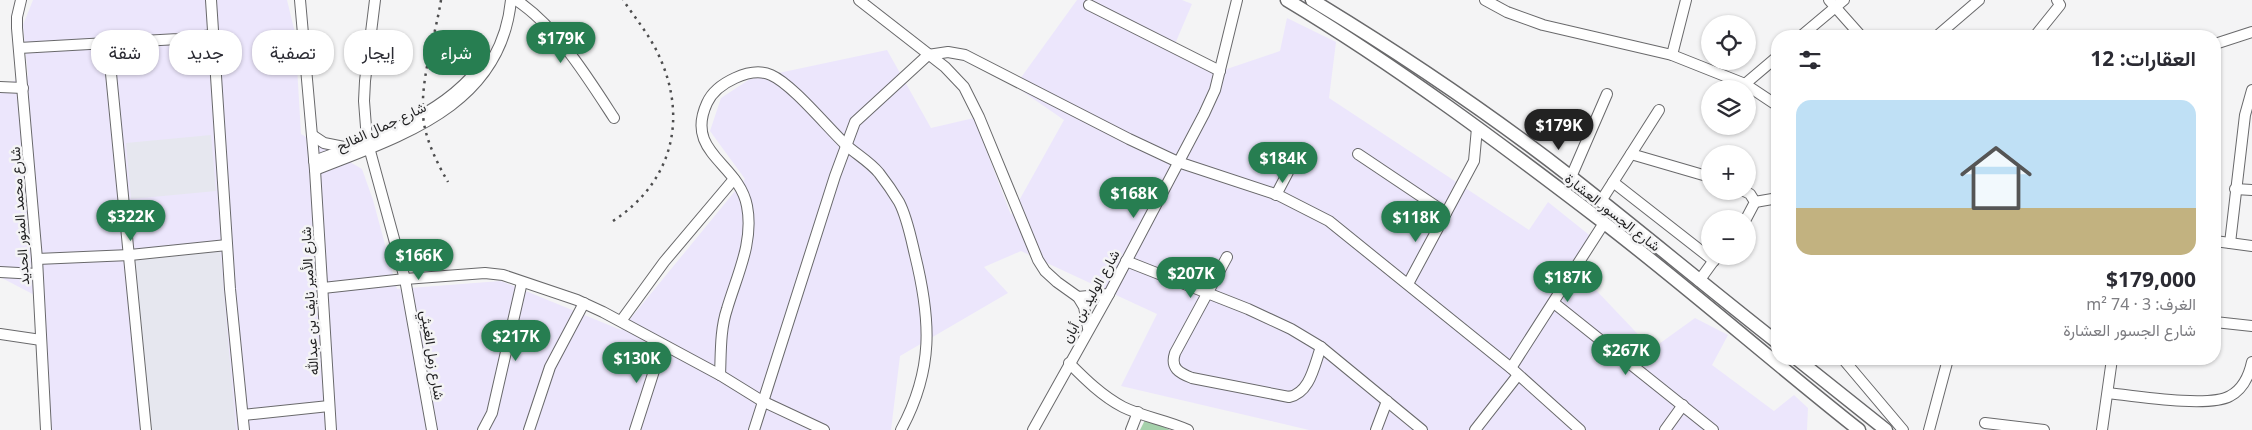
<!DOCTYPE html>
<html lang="ar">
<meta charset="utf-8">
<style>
:root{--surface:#fff;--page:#f2f2f3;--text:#2b2b33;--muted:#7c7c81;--line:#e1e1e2;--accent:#277e51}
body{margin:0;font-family:"Noto Sans",Vazirmatn,sans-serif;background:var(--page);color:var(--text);direction:rtl;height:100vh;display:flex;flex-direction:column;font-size:19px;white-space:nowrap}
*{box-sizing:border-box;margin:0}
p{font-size:16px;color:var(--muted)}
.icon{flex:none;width:28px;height:28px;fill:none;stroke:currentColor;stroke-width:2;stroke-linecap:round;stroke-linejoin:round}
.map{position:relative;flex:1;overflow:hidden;direction:ltr}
.panel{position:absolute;left:1771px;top:30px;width:450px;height:335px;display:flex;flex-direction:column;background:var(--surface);border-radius:20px;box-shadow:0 1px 4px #0004;direction:rtl}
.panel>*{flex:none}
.guide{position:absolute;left:15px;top:30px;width:475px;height:45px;direction:rtl;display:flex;gap:10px}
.tools{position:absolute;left:1701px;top:15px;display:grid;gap:10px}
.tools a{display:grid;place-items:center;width:55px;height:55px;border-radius:50%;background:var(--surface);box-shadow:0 1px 4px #0004;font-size:25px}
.price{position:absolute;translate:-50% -42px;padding:0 11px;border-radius:18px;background:var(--accent);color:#fff;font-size:16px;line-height:32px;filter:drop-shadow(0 1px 2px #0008)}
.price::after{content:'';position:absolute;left:50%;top:30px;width:15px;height:11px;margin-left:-8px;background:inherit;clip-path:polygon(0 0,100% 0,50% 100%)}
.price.selected{background:#222;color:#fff}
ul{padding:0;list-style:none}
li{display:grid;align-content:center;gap:10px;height:265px;padding:0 25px}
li+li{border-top:1px solid var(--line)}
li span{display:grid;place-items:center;height:155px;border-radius:15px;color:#555}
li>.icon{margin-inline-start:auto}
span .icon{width:90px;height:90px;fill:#fffc;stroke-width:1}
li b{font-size:21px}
h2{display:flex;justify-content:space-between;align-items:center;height:60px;padding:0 25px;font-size:21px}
.chip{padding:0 18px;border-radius:20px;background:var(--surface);box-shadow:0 1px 4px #0004;font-size:18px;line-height:45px}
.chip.selected{background:var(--accent);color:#fff}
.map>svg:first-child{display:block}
.commercial{fill:#ece6fc}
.built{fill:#e6e7ef}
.green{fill:#a5d1ab}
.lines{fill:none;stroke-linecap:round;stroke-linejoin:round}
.minor-casing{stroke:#69696b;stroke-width:12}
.major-casing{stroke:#69696b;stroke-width:15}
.minor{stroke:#fff;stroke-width:10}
.major{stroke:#fff;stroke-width:12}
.rail{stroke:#4d4d4e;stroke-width:2.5;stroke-dasharray:2.5 5;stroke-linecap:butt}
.labels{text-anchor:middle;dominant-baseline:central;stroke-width:5;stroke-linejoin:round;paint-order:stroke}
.street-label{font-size:14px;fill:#1f1f20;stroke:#f4f4f5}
</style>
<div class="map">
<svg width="2252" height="430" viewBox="0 0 2252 430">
<rect width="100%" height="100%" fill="#f4f4f5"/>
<!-- commercial -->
<polygon class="commercial" points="33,0 287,0 295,33 301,134 362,169 373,200 397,289 501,281 621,330 745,179 710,131 721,98 750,79 887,50 931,128 974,118 1011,215 1064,120 1015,86 1077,0 1182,0 1192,4 1172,51 1218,72 1280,51 1287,18 1336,42 1329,98 1529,230 1548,202 1593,238 1575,268 1652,349 1695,318 1728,335 1712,365 1774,411 1794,395 1808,408 1807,430 1309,430 1121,386 1157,314 1021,251 984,267 1008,293 900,356 891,430 51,430 44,300 0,277 0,86 28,76 23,25"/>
<!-- built -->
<g class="built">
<polygon points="211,135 216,191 131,199 126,143"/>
<polygon points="220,249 236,430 150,430 134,258"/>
</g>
<!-- green -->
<polygon class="green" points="1146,418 1170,430 1140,430"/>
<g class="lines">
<!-- minor casing -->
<g class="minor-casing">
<g id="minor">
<polyline points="21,0 17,17 17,28 37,259 46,430"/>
<polyline points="211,0 230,289 244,430"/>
<polyline points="300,0 315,170 331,430"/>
<polyline points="375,0 365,81 364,101 367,140 405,279 432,430"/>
<path d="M516,0C556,26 588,78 614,118"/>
<polyline points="859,0 945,67 964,87 979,117 1038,260 1045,271 1057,282 1078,297 1084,307 1088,328"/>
<polyline points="1485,0 1507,12 1543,25 1672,55 1745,84 1778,106"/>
<polyline points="1829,0 1861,36"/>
<polyline points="1089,5 1220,71"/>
<polyline points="1801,36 1844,0"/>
<polyline points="1937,36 1979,0"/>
<polyline points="2035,36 2060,5 2057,0"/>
<polyline points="108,43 146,430"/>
<polyline points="2215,44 2252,32"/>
<polyline points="19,48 178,39 213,35"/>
<polyline points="1672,55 1686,0"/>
<polyline points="1745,84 1778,56"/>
<polyline points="0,87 23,88"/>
<polyline points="312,135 324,143 349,148"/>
<polyline points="1358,154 1446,213"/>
<polyline points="1631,154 1710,177"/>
<path d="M314,161C373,139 447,115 484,61"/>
<path d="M315,170C400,136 501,107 511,0"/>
<polyline points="1571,177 1607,94"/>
<polyline points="1613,182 1714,261"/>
<polyline points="2235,189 2252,190"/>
<polyline points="1744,191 1750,194 1755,202 1746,219"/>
<polyline points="1276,195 1299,151"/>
<polyline points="1601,201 1659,110"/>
<polyline points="1755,202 1778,198"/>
<polyline points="2215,241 2252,246"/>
<polyline points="2230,243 2245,115 2252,90"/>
<path d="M1227,257L1175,353C1170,368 1179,373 1192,378L1289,397C1310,393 1314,366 1321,347"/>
<polyline points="37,259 130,255 227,245"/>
<polyline points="1126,261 1248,309 1291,329 1321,347 1422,430"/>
<polyline points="0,272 37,274"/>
<polyline points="1699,281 1717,256"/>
<polyline points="1408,284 1474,161 1477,128"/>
<polyline points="323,288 405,279 485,273 503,275 577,300 603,312 720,375 762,401 824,430"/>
<polyline points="1078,297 1109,294"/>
<polyline points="1554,303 1713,430"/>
<polyline points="621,321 664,262 734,179"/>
<polyline points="2215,322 2252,326"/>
<polyline points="0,334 41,340"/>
<polyline points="1843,359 1903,430"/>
<path d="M1069,363C1085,379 1102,396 1123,407C1143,417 1167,420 1188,430"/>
<polyline points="1511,368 1604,223"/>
<path d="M720,375C721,353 720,330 727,309C737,275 754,242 747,206C739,163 684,153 707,103C716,83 751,66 771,75C792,84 827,127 846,145C856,154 870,162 879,173C886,182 893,192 899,202C907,217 911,238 915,255C931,320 934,369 901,430"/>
<path d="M2108,393C2135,396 2209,408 2230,396C2243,389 2249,376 2252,362"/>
<polyline points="243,415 329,406"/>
<polyline points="1985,423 2044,430"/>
<polyline points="483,430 492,413 522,282"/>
<polyline points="529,430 550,367 584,303"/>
<polyline points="635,430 662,346"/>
<polyline points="754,430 835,176 855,122 928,55 948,52 965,55 1129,139 1178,162 1278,195 1329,221 1511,368 1580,430"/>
<polyline points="1033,430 1109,294 1204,114 1215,90 1237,0"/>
<polyline points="1131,430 1138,412"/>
<polyline points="1376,430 1387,401"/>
<polyline points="1475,430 1518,375"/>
<polyline points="1665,430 1683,405"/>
<polyline points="1929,430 1948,359"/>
<polyline points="2102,430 2112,359"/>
</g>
</g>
<!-- major casing -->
<g class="major-casing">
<g id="major">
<path d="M1287,0C1397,66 1501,144 1603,222C1690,289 1773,362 1859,430"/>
<path d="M1312,0C1401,54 1489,113 1571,177C1641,232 1708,288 1778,343"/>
<polyline points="1797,359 1886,430"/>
</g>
</g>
<!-- minor -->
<use href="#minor" class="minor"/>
<!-- major -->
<use href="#major" class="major"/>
<!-- rail -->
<g class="rail">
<path d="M441,0C435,38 421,75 423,114C424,137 437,163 448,182"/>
<path d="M613,221C671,183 688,121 660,58C651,37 636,19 623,0"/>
</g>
</g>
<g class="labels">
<!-- street labels -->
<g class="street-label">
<text transform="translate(381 126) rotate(-25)">شارع جمال الفالح</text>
<text transform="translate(1613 212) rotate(38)">شارع الجسور العشارة</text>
<text transform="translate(19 216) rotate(-94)">شارع محمد المنور الحديد</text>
<text transform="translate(1090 296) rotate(-61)">شارع الوليد بن أبان</text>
<text transform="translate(309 301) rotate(-93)">شارع الأمير نايف بن عبدالله</text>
<text transform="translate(433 355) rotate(81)">شارع زمل الغيثي</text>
</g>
</g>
</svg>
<div class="tools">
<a><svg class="icon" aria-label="locate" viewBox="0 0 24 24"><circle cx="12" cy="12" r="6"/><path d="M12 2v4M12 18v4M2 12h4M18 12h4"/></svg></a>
<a><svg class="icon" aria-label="layers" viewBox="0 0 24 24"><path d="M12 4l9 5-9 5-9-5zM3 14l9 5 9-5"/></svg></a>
<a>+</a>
<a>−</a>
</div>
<b class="price" style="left:561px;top:64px">$179K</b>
<b class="price selected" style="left:1559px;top:151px">$179K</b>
<b class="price" style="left:1283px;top:184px">$184K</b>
<b class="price" style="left:1134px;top:219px">$168K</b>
<b class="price" style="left:131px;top:242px">$322K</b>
<b class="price" style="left:1416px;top:243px">$118K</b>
<b class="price" style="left:419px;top:281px">$166K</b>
<b class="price" style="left:1191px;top:299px">$207K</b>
<b class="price" style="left:1568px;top:303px">$187K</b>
<b class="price" style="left:516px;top:362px">$217K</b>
<b class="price" style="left:1626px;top:376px">$267K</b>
<b class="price" style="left:637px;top:384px">$130K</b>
<div class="guide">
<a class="chip selected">شراء</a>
<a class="chip">إيجار</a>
<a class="chip">تصفية</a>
<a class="chip">جديد</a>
<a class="chip">شقة</a>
</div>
<section class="panel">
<h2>العقارات: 12<svg class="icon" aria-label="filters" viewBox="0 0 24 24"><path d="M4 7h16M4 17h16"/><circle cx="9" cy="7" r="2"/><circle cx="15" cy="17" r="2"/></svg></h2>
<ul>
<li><span style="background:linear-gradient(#bfe0f5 70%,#c2b280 0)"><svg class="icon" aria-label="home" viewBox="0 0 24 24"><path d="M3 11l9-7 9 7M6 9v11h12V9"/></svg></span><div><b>$179,000</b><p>الغرف: 3 · 74 m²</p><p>شارع الجسور العشارة</p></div></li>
</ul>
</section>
</div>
